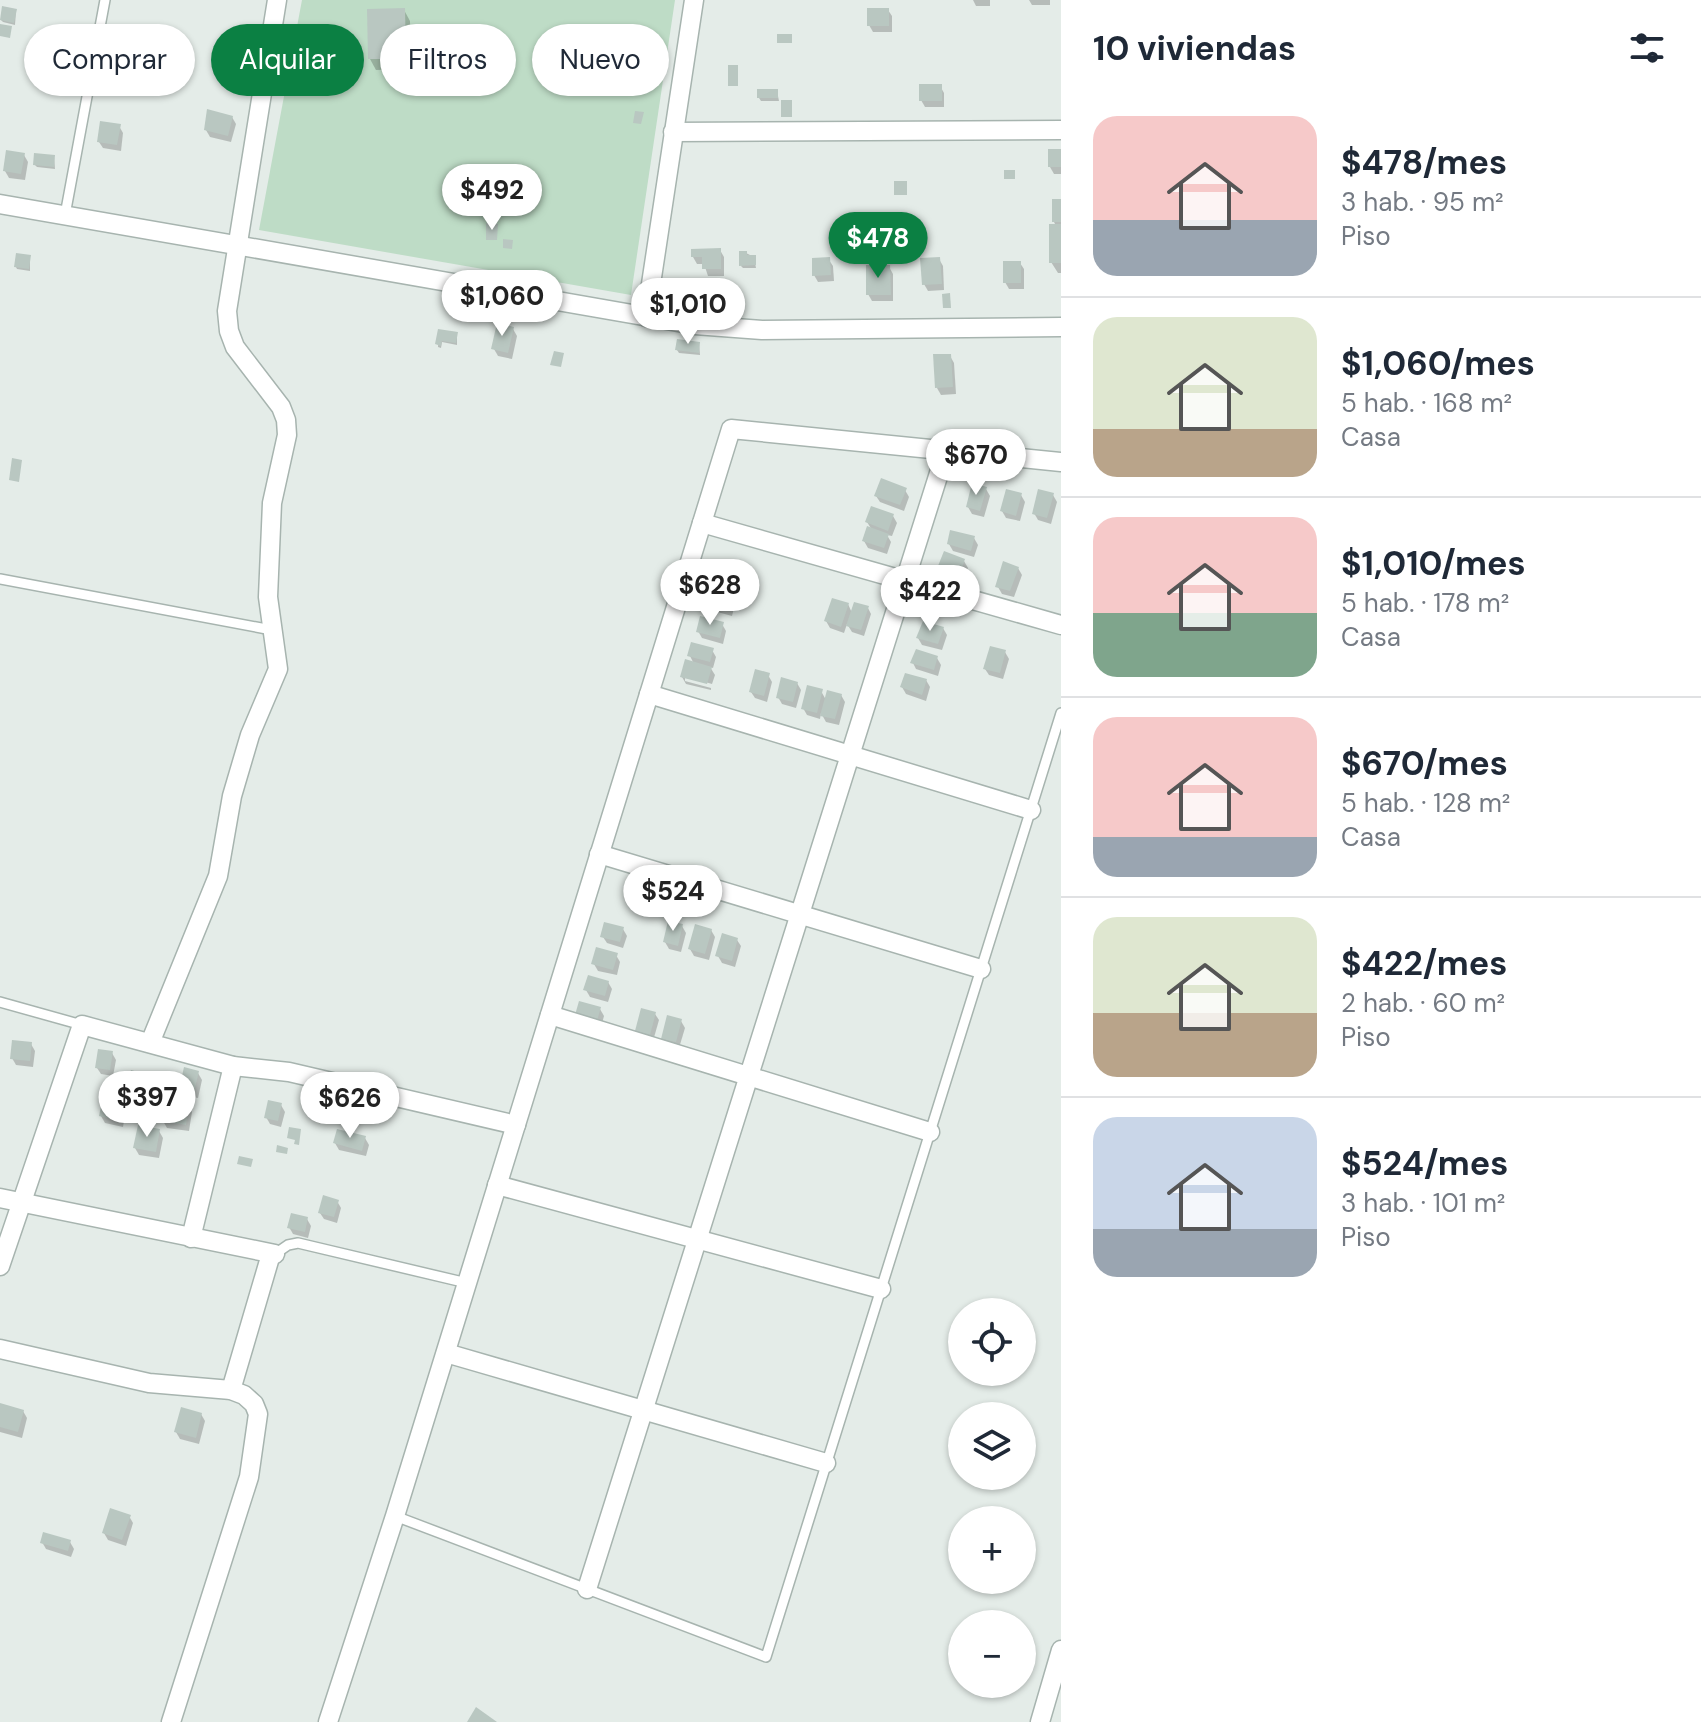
<!DOCTYPE html>
<html lang="es">
<meta charset="utf-8">
<style>
:root{--surface:#fff;--page:#f2f2f3;--text:#1f2937;--muted:#747a83;--line:#e0e1e3;--accent:#0b8043}
body{margin:0;font-family:"DM Sans",sans-serif;background:var(--page);color:var(--text);height:100vh;display:flex;flex-direction:column;font-size:30px;white-space:nowrap}
*{box-sizing:border-box;margin:0}
p{font-size:26px;color:var(--muted)}
.icon{flex:none;width:44px;height:44px;fill:none;stroke:currentColor;stroke-width:2;stroke-linecap:round;stroke-linejoin:round}
.map{position:relative;flex:1;overflow:hidden}
.sheet{display:flex;flex-direction:column;background:var(--surface);width:640px}
.sheet>*{flex:none}
.top-card{position:absolute;left:24px;top:24px;width:760px;height:72px;display:flex;gap:16px}
.fabs{position:absolute;left:948px;top:1298px;display:grid;gap:16px}
.fabs a{display:grid;place-items:center;width:88px;height:88px;border-radius:50%;background:var(--surface);box-shadow:0 2px 6px #0004;font-size:40px}
.price{position:absolute;translate:-50% -68px;padding:0 18px;border-radius:28px;background:#fff;color:#222;font-size:26px;line-height:52px;filter:drop-shadow(0 2px 4px #0008)}
.price::after{content:'';position:absolute;left:50%;top:48px;width:24px;height:18px;margin-left:-12px;background:inherit;clip-path:polygon(0 0,100% 0,50% 100%)}
.price.current{background:var(--accent);color:#fff}
ul{padding:0;list-style:none}
li{display:flex;align-items:center;gap:24px;height:200px;padding:0 32px}
li+li{border-top:2px solid var(--line)}
li span{display:grid;place-items:center;flex:none;width:224px;height:160px;border-radius:24px;color:#555}
li>.icon{margin-inline-start:auto}
span .icon{width:96px;height:96px;fill:#fffc;stroke-width:1}
li b{font-size:34px}
h2{display:flex;justify-content:space-between;align-items:center;height:96px;padding:0 32px;font-size:34px}
.pill{padding:0 28px;border-radius:36px;background:var(--surface);box-shadow:0 2px 6px #0004;font-size:28px;line-height:72px}
.pill.current{background:var(--accent);color:#fff}
main{display:flex;flex:1;min-height:0}
.map>svg:first-child{display:block}
.green{fill:#bedcc6}
.shadow{fill:#0003}
.building{fill:#b9c7c1}
.lines{fill:none;stroke-linecap:round;stroke-linejoin:round}
.lane-casing{stroke:#a7b4af;stroke-width:12}
.street-casing{stroke:#a7b4af;stroke-width:21}
.lane{stroke:#fff;stroke-width:9}
.street{stroke:#fff;stroke-width:18}
</style>
<main>
<div class="map">
<svg width="1061" height="1722" viewBox="0 0 1061 1722">
<rect width="100%" height="100%" fill="#e4ece8"/>
<!-- green -->
<polygon class="green" points="302,0 675,0 631,295 259,230"/>
<!-- shadow -->
<g class="shadow">
<polygon points="973,0 990,0 990,6 976,6"/>
<polygon points="1029,0 1050,0 1050,5 1032,5"/>
<polygon points="404,10 410,21 411,69 376,70 370,59"/>
<polygon points="888,10 892,16 892,32 873,32 869,25"/>
<polygon points="16,11 15,25 3,22 1,20"/>
<polygon points="940,86 944,93 944,107 925,107 921,100"/>
<polygon points="777,91 779,101 761,101 759,98"/>
<polygon points="232,117 236,124 231,142 210,137 206,130"/>
<polygon points="119,126 123,133 121,151 103,148 99,142"/>
<polygon points="1061,151 1061,174 1054,174 1050,167"/>
<polygon points="24,155 28,162 25,180 9,178 5,171"/>
<polygon points="54,157 55,169 37,167 35,165"/>
<polygon points="1061,201 1061,273 1058,273 1051,262 1056,226 1054,222"/>
<polygon points="720,250 724,257 724,276 708,276 704,264 697,264 693,257"/>
<polygon points="746,253 754,257 756,268 743,268 741,266"/>
<polygon points="30,257 30,271 17,269 16,267"/>
<polygon points="939,259 943,266 944,290 928,291 924,284"/>
<polygon points="829,260 833,266 834,281 818,282 814,275"/>
<polygon points="1020,263 1024,269 1024,289 1009,289 1005,282"/>
<polygon points="889,267 893,274 893,301 872,301 868,294"/>
<polygon points="513,329 517,336 512,359 498,356 494,349"/>
<polygon points="439,331 457,334 457,345 442,342 441,348 438,347"/>
<polygon points="699,344 700,355 679,353 677,350"/>
<polygon points="950,356 954,363 956,394 941,395 937,388"/>
<polygon points="986,489 990,496 984,517 972,514 968,507"/>
<polygon points="905,490 909,497 904,511 880,502 876,496"/>
<polygon points="1021,495 1025,502 1020,521 1006,518 1002,511"/>
<polygon points="1053,495 1057,502 1051,524 1038,520 1034,513"/>
<polygon points="893,516 897,523 892,536 887,535 891,542 887,554 868,548 864,541 872,530 867,522"/>
<polygon points="974,538 978,545 974,557 953,551 949,544"/>
<polygon points="964,561 968,568 963,580 944,573 940,566"/>
<polygon points="1018,568 1022,575 1014,597 1002,594 998,587"/>
<polygon points="741,570 745,576 741,589 721,583 717,576"/>
<polygon points="731,597 735,604 732,616 710,610 706,603"/>
<polygon points="848,604 852,613 868,608 871,614 864,636 852,632 847,624 844,633 830,628 826,621"/>
<polygon points="722,624 726,631 723,644 702,638 698,631"/>
<polygon points="943,628 947,635 942,650 922,645 918,638"/>
<polygon points="712,650 716,657 713,668 710,667 715,675 712,684 685,676 685,681 711,688 711,690 686,684 682,677 694,664 690,656"/>
<polygon points="1005,652 1009,659 1003,679 989,675 985,669"/>
<polygon points="937,658 941,665 938,676 916,669 913,663"/>
<polygon points="768,675 772,682 767,702 755,698 751,692"/>
<polygon points="926,680 930,687 926,701 906,694 902,687"/>
<polygon points="797,683 801,690 796,708 782,704 778,697"/>
<polygon points="821,691 826,700 841,695 845,702 839,725 826,722 821,713 820,719 807,715 803,708"/>
<polygon points="682,926 686,933 681,952 669,949 665,942"/>
<polygon points="623,929 627,936 623,948 607,943 603,937"/>
<polygon points="711,930 715,937 709,960 694,956 690,949"/>
<polygon points="737,940 741,946 735,967 722,963 718,956"/>
<polygon points="616,955 620,962 617,975 598,971 594,964"/>
<polygon points="608,982 612,989 608,1002 590,997 586,990"/>
<polygon points="600,1009 604,1016 601,1027 581,1022"/>
<polygon points="655,1014 659,1020 653,1041 641,1038 637,1031"/>
<polygon points="681,1021 685,1028 679,1048 667,1045 663,1038"/>
<polygon points="31,1044 35,1051 33,1067 16,1065 12,1058"/>
<polygon points="112,1053 116,1060 113,1076 101,1074 97,1068"/>
<polygon points="198,1073 202,1080 198,1098 176,1094 172,1087 184,1078"/>
<polygon points="147,1077 151,1084 146,1102 118,1095 114,1088 130,1080"/>
<polygon points="169,1093 170,1103 188,1105 192,1112 189,1131 167,1128 163,1121 166,1101 153,1100 152,1098"/>
<polygon points="122,1103 126,1110 123,1127 105,1123 101,1116"/>
<polygon points="281,1105 285,1112 281,1127 270,1124 266,1117"/>
<polygon points="159,1131 163,1138 159,1158 139,1155 135,1148"/>
<polygon points="365,1138 369,1145 366,1156 339,1150 335,1143"/>
<polygon points="337,1201 341,1208 337,1223 324,1219 320,1213"/>
<polygon points="307,1219 311,1226 308,1238 293,1234 289,1227"/>
<polygon points="0,1405 23,1411 27,1418 22,1438 0,1432"/>
<polygon points="201,1414 205,1421 199,1444 180,1439 176,1432"/>
<polygon points="129,1516 133,1523 126,1546 108,1540 104,1533"/>
<polygon points="42,1542 70,1542 74,1549 71,1557 46,1549"/>
</g>
<!-- building -->
<g class="building">
<polygon points="2,6 17,9 14,23 0,20"/>
<polygon points="405,8 406,59 368,59 367,9"/>
<rect x="867" y="8" width="22" height="18"/>
<polygon points="0,24 12,26 10,38 0,36"/>
<rect x="777" y="34" width="15" height="9"/>
<rect x="728" y="65" width="10" height="21"/>
<rect x="919" y="84" width="23" height="17"/>
<rect x="757" y="89" width="21" height="9"/>
<rect x="781" y="100" width="11" height="17"/>
<polygon points="207,109 233,116 228,136 204,130"/>
<polygon points="635,111 644,112 641,124 633,123"/>
<polygon points="100,121 121,124 117,145 97,142"/>
<rect x="1048" y="149" width="13" height="18"/>
<polygon points="6,150 25,153 21,174 3,171"/>
<polygon points="34,153 55,155 54,167 33,165"/>
<rect x="1004" y="170" width="11" height="9"/>
<rect x="894" y="181" width="13" height="14"/>
<rect x="1052" y="199" width="9" height="23"/>
<polygon points="486,223 498,224 497,240 486,240"/>
<rect x="1049" y="224" width="12" height="39"/>
<polygon points="503,239 513,240 512,249 503,248"/>
<polygon points="721,248 721,269 702,269 702,257 691,257 691,249"/>
<polygon points="739,251 747,251 747,255 756,255 756,265 739,266"/>
<polygon points="16,253 31,255 29,269 14,267"/>
<polygon points="830,257 831,275 812,276 812,258"/>
<polygon points="940,257 942,284 922,285 920,258"/>
<rect x="1003" y="261" width="18" height="22"/>
<polygon points="866,265 890,265 891,295 866,295"/>
<polygon points="950,293 951,308 943,308 942,294"/>
<polygon points="497,323 514,327 508,353 491,349"/>
<polygon points="438,329 458,332 456,343 442,341 441,346 435,344"/>
<polygon points="677,339 700,342 699,353 675,350"/>
<polygon points="554,351 564,353 561,367 550,365"/>
<polygon points="933,354 951,354 953,387 935,388"/>
<polygon points="12,458 22,460 19,482 9,480"/>
<polygon points="881,478 907,488 900,505 874,496"/>
<polygon points="972,483 987,487 980,511 966,507"/>
<polygon points="1006,489 1022,493 1016,516 1000,511"/>
<polygon points="1038,489 1054,493 1047,518 1032,514"/>
<polygon points="871,506 894,514 888,531 865,522"/>
<polygon points="867,526 889,534 884,548 862,541"/>
<polygon points="950,530 975,536 971,551 947,544"/>
<polygon points="944,551 965,559 960,574 938,566"/>
<polygon points="718,561 742,568 738,583 715,577"/>
<polygon points="1003,561 1019,567 1010,591 995,587"/>
<polygon points="708,588 732,595 728,610 704,603"/>
<polygon points="832,598 849,603 841,627 824,621"/>
<polygon points="854,602 869,606 861,630 846,626"/>
<polygon points="700,616 724,622 720,638 696,632"/>
<polygon points="923,621 944,627 938,644 916,638"/>
<polygon points="691,642 714,648 710,662 687,656"/>
<polygon points="990,646 1006,650 1000,673 983,669"/>
<polygon points="916,649 938,656 934,670 910,663"/>
<polygon points="685,659 712,667 707,684 680,677"/>
<polygon points="755,669 770,673 764,696 749,692"/>
<polygon points="905,673 927,679 922,695 900,687"/>
<polygon points="781,677 798,682 793,702 776,698"/>
<polygon points="807,685 823,689 817,713 801,709"/>
<polygon points="827,690 842,694 835,719 820,716"/>
<polygon points="668,921 683,924 678,946 663,942"/>
<polygon points="604,922 624,927 620,942 600,937"/>
<polygon points="695,924 712,929 705,954 688,949"/>
<polygon points="722,933 738,938 732,961 715,956"/>
<polygon points="596,947 618,953 613,970 591,964"/>
<polygon points="588,975 609,981 605,996 583,990"/>
<polygon points="579,1001 601,1007 597,1021 575,1015"/>
<polygon points="641,1008 656,1012 650,1035 635,1031"/>
<polygon points="667,1015 682,1019 676,1042 661,1039"/>
<polygon points="12,1040 32,1042 30,1061 10,1059"/>
<polygon points="98,1049 113,1051 110,1070 95,1068"/>
<polygon points="184,1067 199,1071 194,1092 170,1087 173,1074 182,1076"/>
<polygon points="131,1070 148,1075 142,1097 112,1088 116,1074 129,1077"/>
<polygon points="150,1089 170,1091 169,1101 189,1103 186,1125 161,1121 164,1099 149,1098"/>
<polygon points="359,1094 373,1098 371,1110 357,1106"/>
<polygon points="103,1097 123,1101 119,1121 99,1116"/>
<polygon points="268,1100 282,1103 278,1121 264,1118"/>
<polygon points="138,1125 160,1129 156,1152 133,1148"/>
<polygon points="289,1127 301,1129 299,1145 294,1144 295,1140 287,1138"/>
<polygon points="337,1129 366,1136 362,1151 333,1143"/>
<polygon points="277,1145 288,1148 287,1154 276,1152"/>
<polygon points="239,1156 253,1159 251,1167 237,1164"/>
<polygon points="323,1195 339,1200 334,1217 318,1213"/>
<polygon points="291,1213 308,1217 305,1232 287,1228"/>
<polygon points="0,1403 24,1410 18,1432 0,1427"/>
<polygon points="181,1407 202,1413 196,1438 174,1432"/>
<polygon points="110,1508 131,1515 122,1540 102,1533"/>
<polygon points="43,1532 71,1540 68,1551 40,1543"/>
<polygon points="476,1707 497,1722 467,1722"/>
</g>
<g class="lines">
<!-- lane casing -->
<g class="lane-casing">
<g id="lane">
<polyline points="65,215 105,0"/>
<polyline points="0,579 272,630"/>
<polyline points="0,1002 82,1025"/>
<polyline points="275,1254 288,1245 298,1243 467,1283"/>
<polyline points="395,1516 766,1657 1061,713"/>
</g>
</g>
<!-- street casing -->
<g class="street-casing">
<g id="street">
<polyline points="673,132 1061,130"/>
<polyline points="0,204 695,325 762,330 1061,327"/>
<polyline points="646,317 694,0"/>
<polyline points="702,523 1061,625"/>
<polyline points="649,694 1031,810"/>
<polyline points="599,854 981,969"/>
<polyline points="550,1015 930,1132"/>
<polyline points="150,1043 218,876 232,796 250,735 278,669 268,597 272,503 287,435 286,420 281,407 235,347 229,331 227,311 277,0"/>
<polyline points="497,1185 881,1289"/>
<polyline points="0,1198 275,1254"/>
<polyline points="191,1238 233,1066"/>
<polyline points="0,1266 82,1025 233,1066 289,1072 516,1125"/>
<polyline points="0,1349 149,1383 231,1390 244,1395 254,1404 258,1414 249,1477 171,1722"/>
<polyline points="446,1353 826,1463"/>
<polyline points="231,1390 271,1254"/>
<polyline points="587,1589 946,451"/>
<polyline points="328,1722 395,1516 731,429 1061,462"/>
<polyline points="1040,1722 1061,1650"/>
</g>
</g>
<!-- lane -->
<use href="#lane" class="lane"/>
<!-- street -->
<use href="#street" class="street"/>
</g>
</svg>
<div class="fabs">
<a><svg class="icon" aria-label="locate" viewBox="0 0 24 24"><circle cx="12" cy="12" r="6"/><path d="M12 2v4M12 18v4M2 12h4M18 12h4"/></svg></a>
<a><svg class="icon" aria-label="layers" viewBox="0 0 24 24"><path d="M12 4l9 5-9 5-9-5zM3 14l9 5 9-5"/></svg></a>
<a>+</a>
<a>−</a>
</div>
<b class="price" style="left:492px;top:232px">$492</b>
<b class="price current" style="left:878px;top:280px">$478</b>
<b class="price" style="left:502px;top:338px">$1,060</b>
<b class="price" style="left:688px;top:346px">$1,010</b>
<b class="price" style="left:976px;top:497px">$670</b>
<b class="price" style="left:710px;top:627px">$628</b>
<b class="price" style="left:930px;top:633px">$422</b>
<b class="price" style="left:673px;top:933px">$524</b>
<b class="price" style="left:147px;top:1139px">$397</b>
<b class="price" style="left:350px;top:1140px">$626</b>
<div class="top-card">
<a class="pill">Comprar</a>
<a class="pill current">Alquilar</a>
<a class="pill">Filtros</a>
<a class="pill">Nuevo</a>
</div>
</div>
<section class="sheet">
<h2>10 viviendas<svg class="icon" aria-label="filters" viewBox="0 0 24 24"><path d="M4 7h16M4 17h16"/><circle cx="9" cy="7" r="2"/><circle cx="15" cy="17" r="2"/></svg></h2>
<ul>
<li><span style="background:linear-gradient(#f6c9c9 65%,#9aa5b1 0)"><svg class="icon" aria-label="home" viewBox="0 0 24 24"><path d="M3 11l9-7 9 7M6 9v11h12V9"/></svg></span><div><b>$478/mes</b><p>3 hab. · 95 m²</p><p>Piso</p></div></li>
<li><span style="background:linear-gradient(#dfe7d0 70%,#b9a48a 0)"><svg class="icon" aria-label="home" viewBox="0 0 24 24"><path d="M3 11l9-7 9 7M6 9v11h12V9"/></svg></span><div><b>$1,060/mes</b><p>5 hab. · 168 m²</p><p>Casa</p></div></li>
<li><span style="background:linear-gradient(#f6c9c9 60%,#7fa58c 0)"><svg class="icon" aria-label="home" viewBox="0 0 24 24"><path d="M3 11l9-7 9 7M6 9v11h12V9"/></svg></span><div><b>$1,010/mes</b><p>5 hab. · 178 m²</p><p>Casa</p></div></li>
<li><span style="background:linear-gradient(#f6c9c9 75%,#9aa5b1 0)"><svg class="icon" aria-label="home" viewBox="0 0 24 24"><path d="M3 11l9-7 9 7M6 9v11h12V9"/></svg></span><div><b>$670/mes</b><p>5 hab. · 128 m²</p><p>Casa</p></div></li>
<li><span style="background:linear-gradient(#dfe7d0 60%,#b9a48a 0)"><svg class="icon" aria-label="home" viewBox="0 0 24 24"><path d="M3 11l9-7 9 7M6 9v11h12V9"/></svg></span><div><b>$422/mes</b><p>2 hab. · 60 m²</p><p>Piso</p></div></li>
<li><span style="background:linear-gradient(#c9d6e8 70%,#9aa5b1 0)"><svg class="icon" aria-label="home" viewBox="0 0 24 24"><path d="M3 11l9-7 9 7M6 9v11h12V9"/></svg></span><div><b>$524/mes</b><p>3 hab. · 101 m²</p><p>Piso</p></div></li>
</ul>
</section>
</main>
